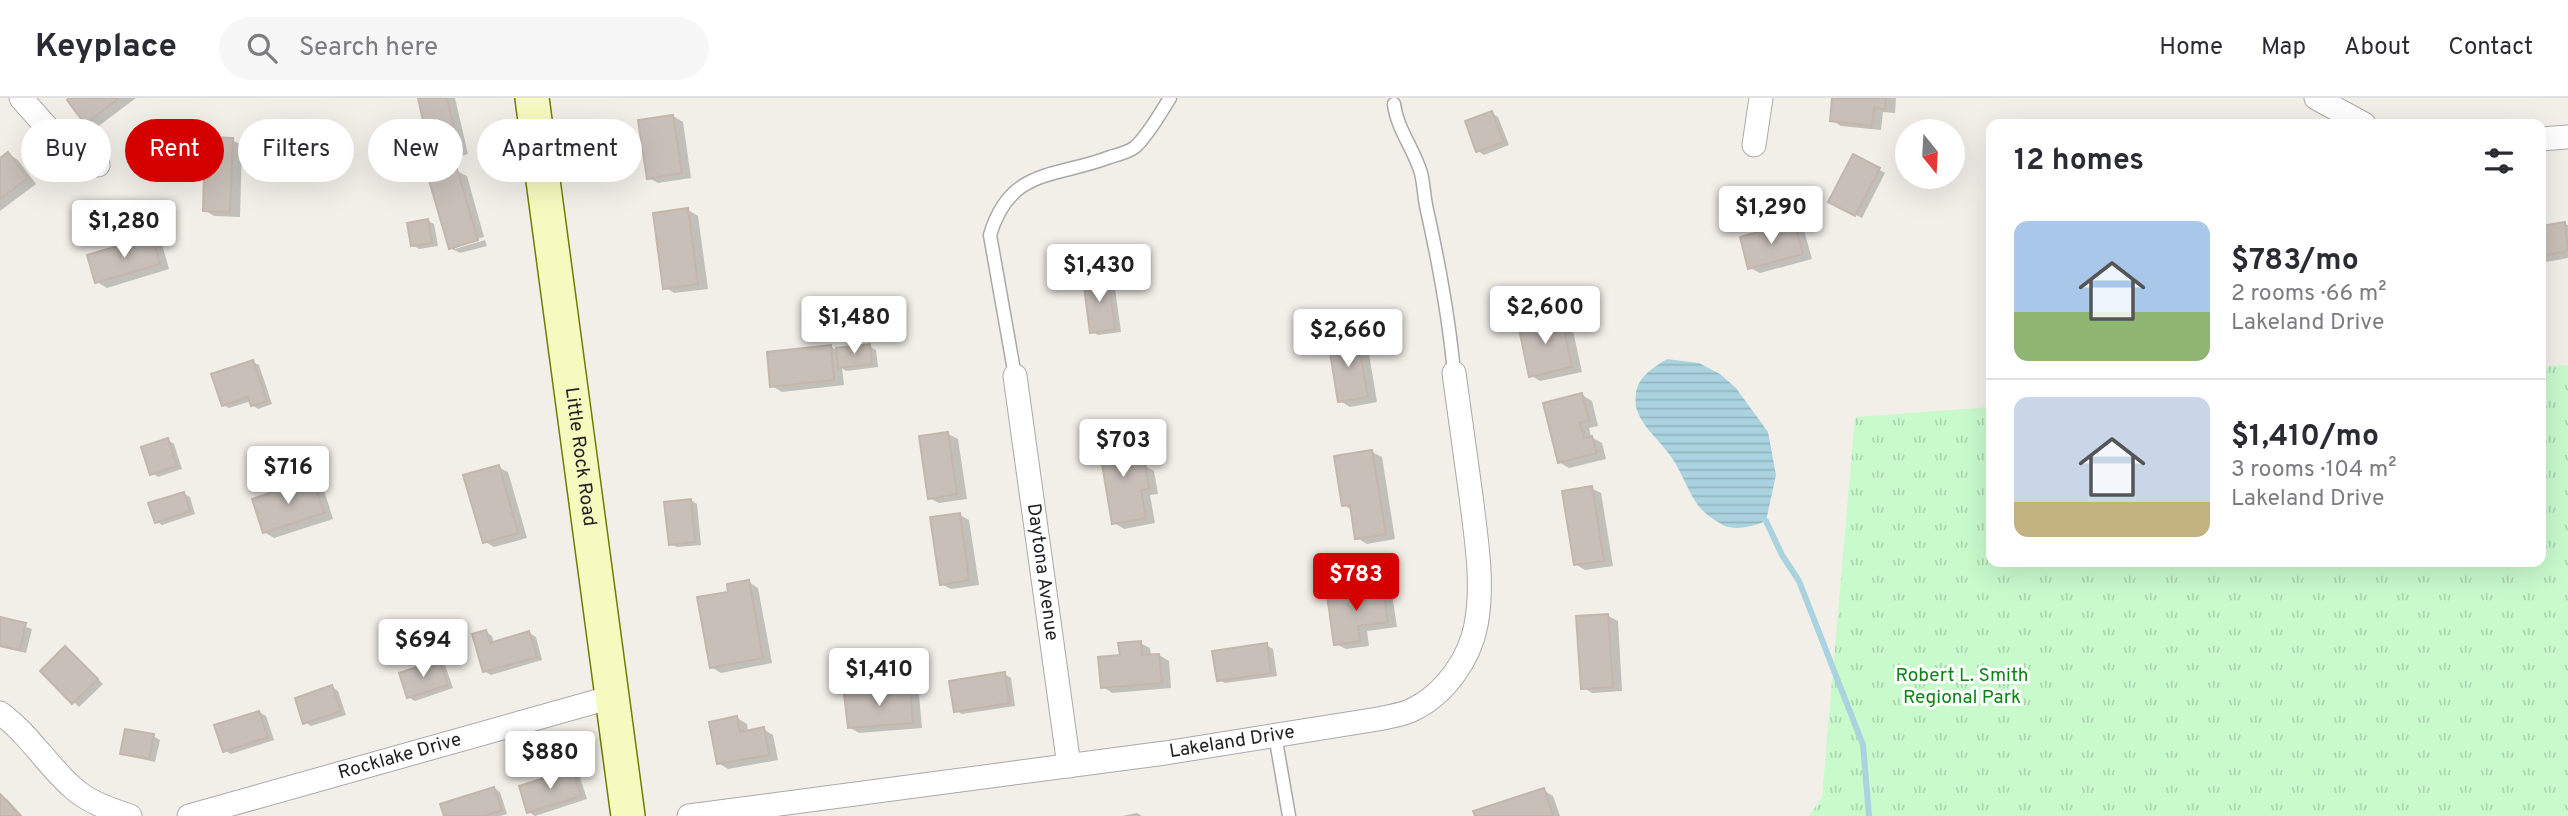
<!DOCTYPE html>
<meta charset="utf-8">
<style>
:root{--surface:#fff;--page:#f7f7f7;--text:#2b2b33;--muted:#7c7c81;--line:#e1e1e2;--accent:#d40000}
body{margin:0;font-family:Overpass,sans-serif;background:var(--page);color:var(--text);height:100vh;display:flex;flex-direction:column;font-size:26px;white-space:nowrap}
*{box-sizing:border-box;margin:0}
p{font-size:23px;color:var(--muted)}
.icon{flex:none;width:38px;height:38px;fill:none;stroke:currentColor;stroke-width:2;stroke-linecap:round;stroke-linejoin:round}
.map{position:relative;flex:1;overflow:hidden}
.sheet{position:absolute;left:1986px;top:21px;width:560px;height:448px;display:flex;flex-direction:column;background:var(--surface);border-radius:14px;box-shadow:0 7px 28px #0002}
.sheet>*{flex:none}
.guide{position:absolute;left:21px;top:21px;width:665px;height:63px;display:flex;gap:14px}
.needle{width:46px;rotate:162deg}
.tools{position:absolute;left:1895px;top:21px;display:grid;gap:14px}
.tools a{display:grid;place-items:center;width:70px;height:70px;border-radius:50%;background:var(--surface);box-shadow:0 7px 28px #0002;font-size:35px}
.price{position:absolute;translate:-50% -60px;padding:0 16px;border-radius:7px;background:#fff;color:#222;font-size:23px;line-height:46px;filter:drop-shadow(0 2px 4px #0008)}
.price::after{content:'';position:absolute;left:50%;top:42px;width:21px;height:16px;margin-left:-10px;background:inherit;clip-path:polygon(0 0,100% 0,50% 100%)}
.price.on{background:var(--accent);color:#fff}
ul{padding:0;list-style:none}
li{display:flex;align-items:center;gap:21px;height:175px;padding:0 28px}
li+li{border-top:2px solid var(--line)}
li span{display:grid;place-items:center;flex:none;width:196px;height:140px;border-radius:14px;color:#555}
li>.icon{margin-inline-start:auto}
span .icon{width:84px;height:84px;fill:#fffc;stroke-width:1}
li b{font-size:30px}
h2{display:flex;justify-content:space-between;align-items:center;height:84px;padding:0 28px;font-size:30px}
.pill{padding:0 24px;border-radius:32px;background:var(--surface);box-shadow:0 7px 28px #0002;font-size:24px;line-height:63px}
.pill.on{background:var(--accent);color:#fff}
header{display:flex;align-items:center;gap:42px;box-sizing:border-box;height:98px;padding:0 35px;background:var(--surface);border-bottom:2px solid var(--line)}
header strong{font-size:33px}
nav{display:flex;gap:38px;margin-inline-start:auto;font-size:24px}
.search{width:490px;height:63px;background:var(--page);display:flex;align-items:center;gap:18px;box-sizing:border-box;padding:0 24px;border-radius:38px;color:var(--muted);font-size:26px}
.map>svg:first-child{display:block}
.park{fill:url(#park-tufts)}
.water{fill:url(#water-rules)}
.shadow{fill:#0003}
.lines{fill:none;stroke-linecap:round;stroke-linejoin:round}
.stream{stroke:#aad3df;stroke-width:6}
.building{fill:#c7bfb8;stroke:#c4b6ab;stroke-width:2}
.service-casing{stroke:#a9a9a9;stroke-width:15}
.minor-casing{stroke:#a9a9a9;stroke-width:25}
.secondary-casing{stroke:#707d05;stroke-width:36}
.service{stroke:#fff;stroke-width:12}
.minor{stroke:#fff;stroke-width:23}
.secondary{stroke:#f7fabf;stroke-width:33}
.labels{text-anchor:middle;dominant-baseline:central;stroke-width:6;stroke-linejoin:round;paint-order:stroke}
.street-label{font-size:19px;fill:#222;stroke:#fff}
.park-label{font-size:19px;fill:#0c8416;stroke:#fff}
</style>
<header>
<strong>Keyplace</strong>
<div class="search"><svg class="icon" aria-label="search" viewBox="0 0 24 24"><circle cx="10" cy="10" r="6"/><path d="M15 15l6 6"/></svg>Search here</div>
<nav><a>Home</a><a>Map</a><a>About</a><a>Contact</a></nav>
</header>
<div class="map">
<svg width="2568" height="718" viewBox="0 0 2568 718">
<defs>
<pattern id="park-tufts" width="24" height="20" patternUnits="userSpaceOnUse" patternTransform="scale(1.75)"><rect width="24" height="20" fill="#c8facc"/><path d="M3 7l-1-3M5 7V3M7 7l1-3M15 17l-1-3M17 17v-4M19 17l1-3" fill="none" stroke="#acd6af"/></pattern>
<pattern id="water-rules" width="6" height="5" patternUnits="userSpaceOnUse" patternTransform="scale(1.75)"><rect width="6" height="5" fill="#aad3df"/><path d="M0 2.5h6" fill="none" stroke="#92b5bf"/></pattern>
</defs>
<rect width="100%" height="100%" fill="#f2efe9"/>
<!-- park -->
<polygon class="park" points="2568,267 2568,718 1809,718 1822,699 1855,319 1991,309 1992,464 2541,464 2541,269"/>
<!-- water -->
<path class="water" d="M1667,261L1699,265L1720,276L1736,290L1768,334L1776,377L1766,423C1756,427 1741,432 1729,429C1722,428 1707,417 1702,412C1689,398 1683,376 1672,360C1660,341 1631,322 1636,296C1638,278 1653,270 1667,261Z"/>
<!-- shadow -->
<g class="shadow">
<polygon points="72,0 136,0 96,30 86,24"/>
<polygon points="419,0 455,0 468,56 442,63 433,57"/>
<polygon points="1834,0 1896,0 1895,15 1883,14 1881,32 1841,28 1831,22"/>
<polygon points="1492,15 1498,19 1509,47 1484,57 1478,53"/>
<polygon points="673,18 683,24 691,80 658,85 649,80"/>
<polygon points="232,42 242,47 240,119 214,118 204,112"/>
<polygon points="8,56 18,62 36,86 0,113 0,62"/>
<polygon points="1853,58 1885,75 1862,120 1830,104"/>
<polygon points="457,73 467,78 484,139 455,147 455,151 485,142 487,148 460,155 450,150"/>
<polygon points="688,112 698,118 708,191 674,195 665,189"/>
<polygon points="428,123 434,126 438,148 419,151 412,147"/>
<polygon points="1794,126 1804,132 1812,161 1760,175 1750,170"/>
<polygon points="2565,126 2568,127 2568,160 2541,165 2541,130"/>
<polygon points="152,140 162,146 169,171 107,190 97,184"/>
<polygon points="1107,179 1114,183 1121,234 1098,237 1092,234"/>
<polygon points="1561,218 1571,224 1582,274 1540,283 1530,277"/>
<polygon points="1357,239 1367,244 1377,304 1350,309 1340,303"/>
<polygon points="830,248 836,252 869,248 876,252 878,269 846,273 842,270 844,287 782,294 772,288"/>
<polygon points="253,264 259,267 272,306 258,311 252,307 251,303 229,310 223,307"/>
<polygon points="1582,297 1592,303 1598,328 1589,330 1591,339 1602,345 1606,361 1569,370 1559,364"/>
<polygon points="948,336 958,341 967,401 939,405 929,400"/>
<polygon points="1131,338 1141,344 1145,368 1154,373 1158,396 1150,397 1155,425 1124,431 1114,425"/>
<polygon points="168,342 174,346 182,371 158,379 152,375"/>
<polygon points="1372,354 1382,359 1395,441 1367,446 1357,440 1352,412 1344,407"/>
<polygon points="498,369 508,374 527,440 494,449 484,443"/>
<polygon points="313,383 323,389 333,421 274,440 264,434"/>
<polygon points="1591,390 1601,395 1613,468 1585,472 1575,466"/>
<polygon points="183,395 190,399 195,416 162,427 156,423"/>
<polygon points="691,402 697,406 701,447 677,449 671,446"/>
<polygon points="960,417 969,422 979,487 951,491 941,486"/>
<polygon points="749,484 758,490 772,565 721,575 711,569 730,495"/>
<polygon points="1382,490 1392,496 1397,529 1367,533 1369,548 1346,551 1336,546"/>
<polygon points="1608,518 1618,523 1622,593 1592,595 1582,589"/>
<polygon points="0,521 32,531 26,555 0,549"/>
<polygon points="486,534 492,538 494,545 529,535 536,539 542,562 491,577 484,573"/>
<polygon points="1140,545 1150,550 1151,558 1159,557 1169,563 1171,590 1112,595 1103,589 1122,558"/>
<polygon points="1266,547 1273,551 1277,578 1225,585 1219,582"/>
<polygon points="65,550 103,586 79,609 42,573"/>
<polygon points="439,564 445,567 453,590 415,603 408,599"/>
<polygon points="1004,576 1011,580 1015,608 962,616 955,612"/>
<polygon points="332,589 338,593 346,617 311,628 305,624"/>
<polygon points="909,591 919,597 922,630 859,635 849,629"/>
<polygon points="259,614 266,618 274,642 231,656 224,652"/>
<polygon points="737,620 747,626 748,634 763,631 773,637 778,662 728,671 718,665"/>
<polygon points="153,638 160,642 155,664 129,658 122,655"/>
<polygon points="572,673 579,676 587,701 535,718 529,714"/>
<polygon points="494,690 500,694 507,716 500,718 446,718"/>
<polygon points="1543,692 1553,698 1560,718 1477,718"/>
<polygon points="1,698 7,701 22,718 0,718"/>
<polygon points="1137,715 1142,718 1122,718"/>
</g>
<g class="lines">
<!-- stream -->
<polyline class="stream" points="1766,423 1782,457 1799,483 1863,647 1869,718"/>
</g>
<!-- building -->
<g class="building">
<polygon points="69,0 119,0 85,26 67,2"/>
<polygon points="418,0 447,0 459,51 431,58"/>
<polygon points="1832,0 1886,0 1885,11 1874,10 1872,28 1830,23"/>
<polygon points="1492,13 1504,44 1476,54 1465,23"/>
<polygon points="673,17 682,75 647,81 638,22"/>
<polygon points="205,39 233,40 230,114 203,113"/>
<polygon points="8,54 28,80 0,101 0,60"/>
<polygon points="1853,56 1880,70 1855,118 1828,104"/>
<polygon points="457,71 478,142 449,151 428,79"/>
<polygon points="688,110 698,186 663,191 653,115"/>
<polygon points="428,121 432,145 411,148 407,125"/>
<polygon points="1794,124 1803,156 1748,171 1740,139"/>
<polygon points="2565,124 2568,153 2541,158 2541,128"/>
<polygon points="152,138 160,166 95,185 87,157"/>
<polygon points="1108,177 1115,231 1090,235 1083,180"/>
<polygon points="1561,216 1572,269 1529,279 1518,226"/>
<polygon points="1357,237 1368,299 1338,304 1328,242"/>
<polygon points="870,246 872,266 838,270 836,250"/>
<polygon points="831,247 834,282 770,289 767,254"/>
<polygon points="253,262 267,303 251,308 248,299 222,308 211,276"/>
<polygon points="1582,295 1589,322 1580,325 1584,340 1592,338 1597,355 1558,365 1543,305"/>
<polygon points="948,334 957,396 928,401 919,338"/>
<polygon points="1131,337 1137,367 1145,365 1149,391 1141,392 1146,420 1112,426 1098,342"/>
<polygon points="168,340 177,368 150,377 141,349"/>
<polygon points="1372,352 1386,436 1355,441 1350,407 1342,408 1334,358"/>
<polygon points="499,367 518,435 483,445 463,377"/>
<polygon points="313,381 324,415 263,435 252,401"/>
<polygon points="1592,388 1604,463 1574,467 1562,393"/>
<polygon points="184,394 190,413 155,425 148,405"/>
<polygon points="691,401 695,444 669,447 664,404"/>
<polygon points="960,415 969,482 940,487 930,419"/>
<polygon points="749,482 763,560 710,570 697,499 728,494 727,486"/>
<polygon points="1383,489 1388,524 1358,528 1360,543 1334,547 1327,497"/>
<polygon points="1608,516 1613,589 1581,591 1576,518"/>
<polygon points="0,519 26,525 20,552 0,548"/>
<polygon points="486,532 490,545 529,533 537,559 483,574 472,536"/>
<polygon points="1141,543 1142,557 1159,556 1162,585 1101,590 1098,559 1120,557 1118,545"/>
<polygon points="1267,545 1271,575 1217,583 1212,553"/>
<polygon points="65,548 98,581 72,606 40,573"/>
<polygon points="439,562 448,587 407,600 399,575"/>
<polygon points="1005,574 1009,605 954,614 949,583"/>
<polygon points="332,587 341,613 303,626 295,600"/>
<polygon points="910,589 913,625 848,630 844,596"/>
<polygon points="259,613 268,639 223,654 214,627"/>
<polygon points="737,618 740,634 764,629 769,657 717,666 709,624"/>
<polygon points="125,631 154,636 149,661 120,656"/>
<polygon points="573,671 581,698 527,715 519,688"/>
<polygon points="494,689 502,712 485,718 444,718 440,706"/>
<polygon points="1544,690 1553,718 1475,718 1473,713"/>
<polygon points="0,696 21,718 0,718"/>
</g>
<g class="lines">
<!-- service casing -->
<g class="service-casing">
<g id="service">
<path d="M1394,6C1397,31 1414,51 1421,75C1424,87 1424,100 1427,112C1439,166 1449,220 1454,275"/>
<path d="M1015,278L990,137C1010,69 1056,80 1110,59C1117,57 1129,54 1135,49C1147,39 1161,14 1170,0"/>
<polyline points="1275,637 1289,718"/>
</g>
</g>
<!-- minor casing -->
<g class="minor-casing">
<g id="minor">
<polyline points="21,0 69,54 79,62 98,67"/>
<polyline points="2316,0 2364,26"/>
<polyline points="2541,41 2568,39"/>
<polyline points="1754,47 1761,0"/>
<path id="s1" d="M1015,278L1069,668"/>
<path d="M0,615C29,636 46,666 72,689C88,704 109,711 130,718"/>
<path id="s2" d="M189,718L612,599"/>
<path id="s3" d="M689,718L1165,655L1378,621C1390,618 1404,617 1414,611C1445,596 1470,560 1476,527C1484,485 1476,440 1471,398C1465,357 1460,316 1454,275"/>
</g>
</g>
<!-- secondary casing -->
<g class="secondary-casing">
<g id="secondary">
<path id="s4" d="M532,0L628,718"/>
</g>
</g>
<!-- service -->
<use href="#service" class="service"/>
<!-- minor -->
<use href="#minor" class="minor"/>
<!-- secondary -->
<use href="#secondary" class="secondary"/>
</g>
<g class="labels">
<!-- street labels -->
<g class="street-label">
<text stroke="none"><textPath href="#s4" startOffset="362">Little Rock Road</textPath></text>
<text stroke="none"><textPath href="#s1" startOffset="198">Daytona Avenue</textPath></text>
<text stroke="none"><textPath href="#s3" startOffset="548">Lakeland Drive</textPath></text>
<text stroke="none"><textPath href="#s2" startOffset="219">Rocklake Drive</textPath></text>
</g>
<!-- park labels -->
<g class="park-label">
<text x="1962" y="578">Robert L. Smith<tspan x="1962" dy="22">Regional Park</tspan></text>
</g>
</g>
</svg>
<div class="tools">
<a><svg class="needle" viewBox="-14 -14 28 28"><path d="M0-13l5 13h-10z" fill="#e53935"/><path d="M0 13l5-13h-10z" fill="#7c7c81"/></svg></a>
</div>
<b class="price" style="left:1771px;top:148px">$1,290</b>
<b class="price" style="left:124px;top:162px">$1,280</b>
<b class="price" style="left:1099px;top:206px">$1,430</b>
<b class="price" style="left:1545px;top:248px">$2,600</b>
<b class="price" style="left:854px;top:258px">$1,480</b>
<b class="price" style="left:1348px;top:271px">$2,660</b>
<b class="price" style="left:1123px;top:381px">$703</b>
<b class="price" style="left:288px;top:408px">$716</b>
<b class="price on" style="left:1356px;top:515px">$783</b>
<b class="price" style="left:423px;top:581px">$694</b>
<b class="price" style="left:879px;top:610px">$1,410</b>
<b class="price" style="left:550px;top:693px">$880</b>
<div class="guide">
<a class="pill">Buy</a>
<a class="pill on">Rent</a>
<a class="pill">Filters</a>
<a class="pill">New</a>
<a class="pill">Apartment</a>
</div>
<section class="sheet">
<h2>12 homes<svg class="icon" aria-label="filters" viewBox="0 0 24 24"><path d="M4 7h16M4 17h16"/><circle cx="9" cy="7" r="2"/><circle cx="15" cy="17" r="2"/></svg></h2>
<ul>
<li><span style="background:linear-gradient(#a9c7e8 65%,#8fb573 0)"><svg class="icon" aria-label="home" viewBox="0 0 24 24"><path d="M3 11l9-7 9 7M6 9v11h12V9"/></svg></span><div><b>$783/mo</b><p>2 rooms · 66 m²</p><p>Lakeland Drive</p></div></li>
<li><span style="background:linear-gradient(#c9d6e8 75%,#c2b280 0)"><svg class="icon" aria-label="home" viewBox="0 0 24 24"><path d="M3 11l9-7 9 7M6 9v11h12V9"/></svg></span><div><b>$1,410/mo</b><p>3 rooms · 104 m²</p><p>Lakeland Drive</p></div></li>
</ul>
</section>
</div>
